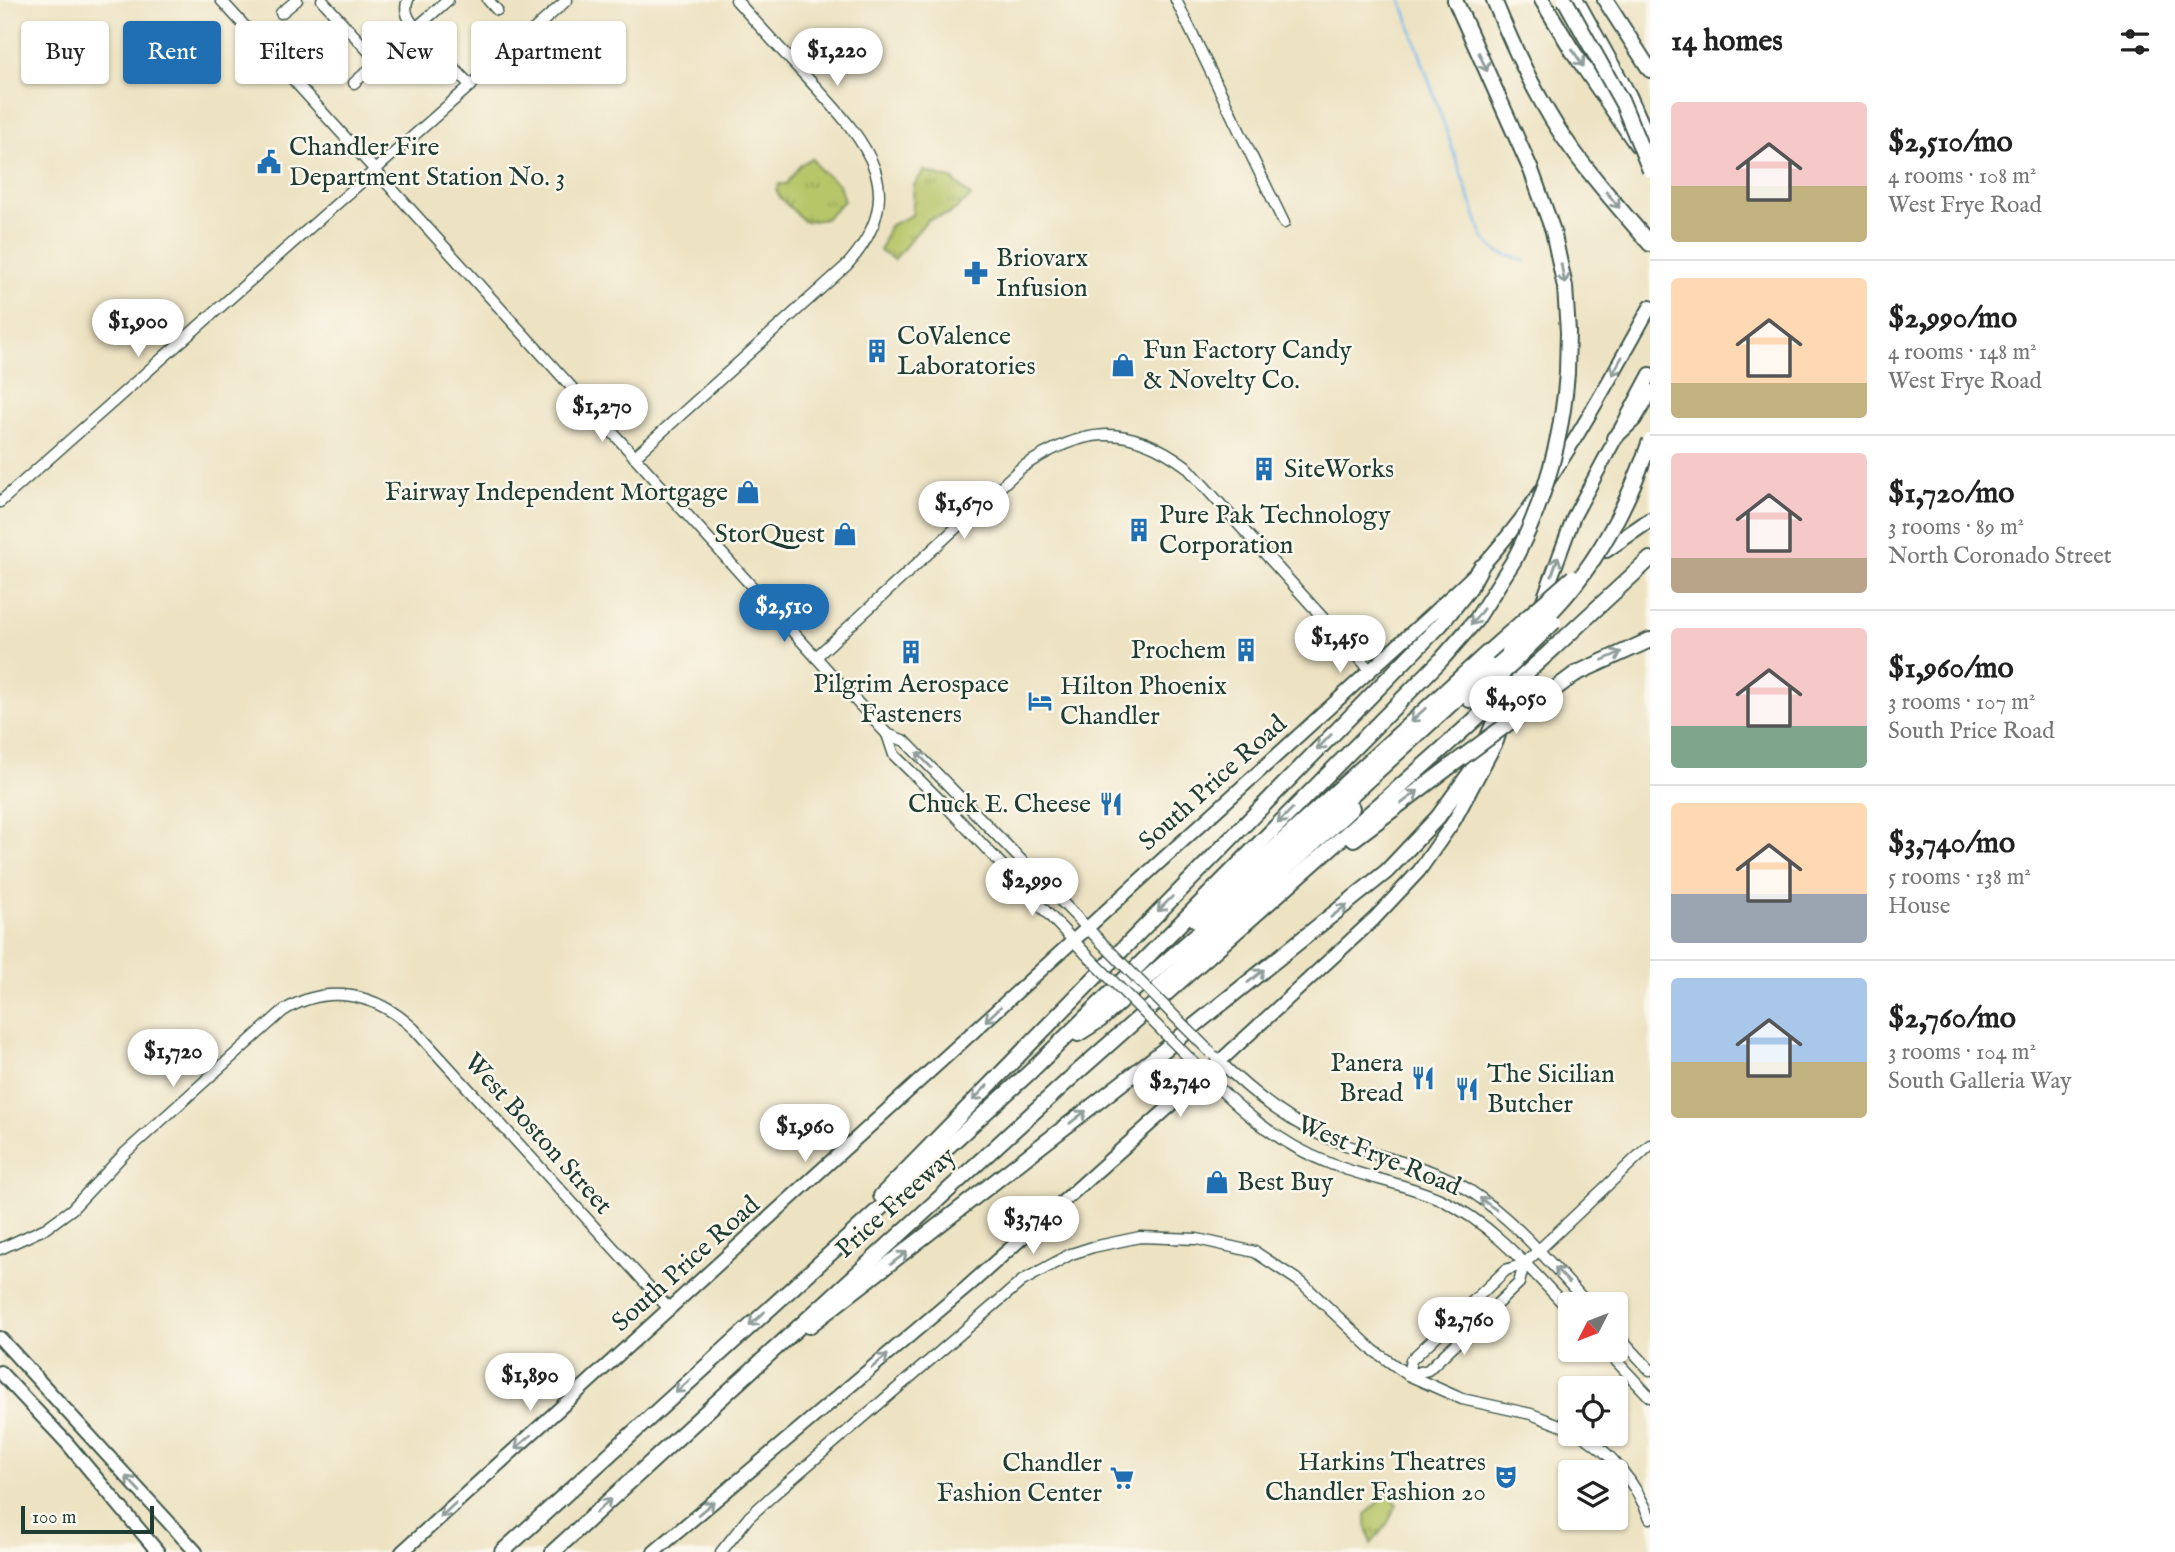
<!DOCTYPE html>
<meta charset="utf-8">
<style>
:root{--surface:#fff;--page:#f2f2f2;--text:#222;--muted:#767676;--line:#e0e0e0;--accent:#1f6fb2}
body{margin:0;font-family:"IM FELL English",serif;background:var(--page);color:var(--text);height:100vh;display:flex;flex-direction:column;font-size:26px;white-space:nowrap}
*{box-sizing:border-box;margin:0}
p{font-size:23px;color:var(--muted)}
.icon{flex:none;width:38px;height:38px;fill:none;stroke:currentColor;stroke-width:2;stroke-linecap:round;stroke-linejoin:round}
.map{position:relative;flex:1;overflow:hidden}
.panel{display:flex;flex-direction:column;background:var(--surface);width:525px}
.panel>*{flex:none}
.guide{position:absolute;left:21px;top:21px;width:665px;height:63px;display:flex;gap:14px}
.needle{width:46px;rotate:228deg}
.fabs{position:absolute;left:1558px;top:1292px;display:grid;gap:14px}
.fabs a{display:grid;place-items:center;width:70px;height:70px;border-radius:7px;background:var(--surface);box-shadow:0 2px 5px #0004;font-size:35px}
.scale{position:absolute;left:21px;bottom:18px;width:133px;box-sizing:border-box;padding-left:7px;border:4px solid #1f3d34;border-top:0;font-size:19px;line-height:24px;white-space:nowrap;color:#1f3d34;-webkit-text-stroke:5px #fbf7ec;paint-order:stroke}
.price{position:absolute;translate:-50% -60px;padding:0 16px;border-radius:24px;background:#fff;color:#222;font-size:23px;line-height:46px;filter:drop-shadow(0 2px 4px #0008)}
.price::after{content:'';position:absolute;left:50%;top:42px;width:21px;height:16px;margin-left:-10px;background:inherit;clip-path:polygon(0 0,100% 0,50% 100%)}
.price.current{background:var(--accent);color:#fff}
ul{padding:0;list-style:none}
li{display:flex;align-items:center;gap:21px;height:175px;padding:0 21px}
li+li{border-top:2px solid var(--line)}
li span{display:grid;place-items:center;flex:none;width:196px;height:140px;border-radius:7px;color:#555}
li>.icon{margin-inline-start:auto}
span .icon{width:84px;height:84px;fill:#fffc;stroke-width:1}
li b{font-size:30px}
h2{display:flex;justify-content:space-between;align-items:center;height:84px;padding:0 21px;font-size:30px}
.chip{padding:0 24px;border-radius:7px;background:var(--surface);box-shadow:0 2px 5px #0004;font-size:24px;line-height:63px}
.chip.current{background:var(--accent);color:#fff}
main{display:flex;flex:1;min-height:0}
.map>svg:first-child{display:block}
.park{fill:url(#park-tufts);stroke:#6b824e;stroke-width:2}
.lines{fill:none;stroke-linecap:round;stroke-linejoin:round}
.stream{stroke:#76baec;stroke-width:2.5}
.minor-casing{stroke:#3e5649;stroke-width:13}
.major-casing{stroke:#3e5649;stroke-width:16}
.highway-casing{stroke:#3e5649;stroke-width:18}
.minor{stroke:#fff;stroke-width:10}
.major{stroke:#fff;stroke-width:12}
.highway{stroke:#fff;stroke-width:14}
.minor-bridge-casing{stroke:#3e5649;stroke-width:13;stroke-linecap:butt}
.highway-bridge-casing{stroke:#3e5649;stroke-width:18;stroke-linecap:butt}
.minor-bridge{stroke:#fff;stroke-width:10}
.highway-bridge{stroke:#fff;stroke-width:14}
.oneway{stroke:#8f9e9a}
.labels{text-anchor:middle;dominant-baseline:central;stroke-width:5;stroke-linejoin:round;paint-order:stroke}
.poi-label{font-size:26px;fill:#1f3d34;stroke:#fbf7ec;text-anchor:start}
.street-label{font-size:26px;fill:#1f3d34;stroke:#fbf7ec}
</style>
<main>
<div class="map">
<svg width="1650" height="1552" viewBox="0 0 1650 1552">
<defs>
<pattern id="park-tufts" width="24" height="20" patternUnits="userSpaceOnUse" patternTransform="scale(1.75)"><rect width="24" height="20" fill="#b7c669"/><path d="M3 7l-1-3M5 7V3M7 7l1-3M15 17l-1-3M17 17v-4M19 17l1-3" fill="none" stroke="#94a257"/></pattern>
</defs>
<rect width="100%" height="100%" fill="#fbf7ec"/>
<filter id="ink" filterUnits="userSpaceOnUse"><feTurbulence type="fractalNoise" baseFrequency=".0143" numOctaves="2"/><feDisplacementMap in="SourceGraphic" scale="14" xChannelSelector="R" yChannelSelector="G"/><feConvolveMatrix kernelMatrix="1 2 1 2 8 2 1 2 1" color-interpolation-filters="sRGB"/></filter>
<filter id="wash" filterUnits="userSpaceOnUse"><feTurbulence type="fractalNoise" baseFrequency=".00686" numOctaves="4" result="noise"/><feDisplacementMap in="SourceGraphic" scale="28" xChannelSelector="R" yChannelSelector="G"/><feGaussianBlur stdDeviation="1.57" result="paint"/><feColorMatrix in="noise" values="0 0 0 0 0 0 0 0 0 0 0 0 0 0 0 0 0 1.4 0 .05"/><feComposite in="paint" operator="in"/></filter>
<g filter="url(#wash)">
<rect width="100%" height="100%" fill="#ede3c3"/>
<!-- park -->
<g class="park">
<polygon points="812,158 820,170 839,184 844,201 825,219 805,222 781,199 776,190 779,184 786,184 800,165"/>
<polygon points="924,171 953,180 971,197 949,214 927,220 894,260 880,251 889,226 912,215 914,185"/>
<polygon points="1394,1487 1392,1496 1397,1505 1387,1524 1371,1544 1366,1523 1366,1514"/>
</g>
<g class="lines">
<!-- stream -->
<polyline class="stream" points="1401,0 1483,237 1497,252 1525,261"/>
</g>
</g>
<g filter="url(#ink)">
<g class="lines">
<!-- minor casing -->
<g class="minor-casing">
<g id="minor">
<polyline points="221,0 843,687 887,734 905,741 1101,942"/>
<polyline points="322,0 378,62"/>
<path d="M408,0C403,11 409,20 416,28L448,0"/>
<polyline points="488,0 497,10"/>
<polyline points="1176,0 1284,223"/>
<polyline points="281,13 297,0"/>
<polyline points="354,83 416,28 471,86"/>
<path d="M634,457L847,265C913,191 865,141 812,83C786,55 761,28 736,0"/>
<polyline points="0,502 567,0"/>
<path d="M816,657L1021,468C1081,428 1125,421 1186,466L1370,670"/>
<polyline points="887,734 894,755 946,806 1087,955"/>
<path d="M1216,1058C1253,1094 1293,1127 1343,1144C1384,1159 1432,1166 1469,1190C1515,1220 1551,1264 1588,1304"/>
<path d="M1195,1064C1235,1106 1276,1143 1331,1164C1367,1178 1407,1184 1442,1200C1493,1224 1532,1271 1570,1311"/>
<path d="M0,1249L46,1228L72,1209L125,1153L283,1011C328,982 377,994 414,1029L670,1310"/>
<polyline points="1615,1332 1650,1370"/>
<polyline points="1605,1349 1650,1397"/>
<polyline points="1408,1375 1411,1360 1506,1270 1524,1264 1650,1145"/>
<polyline points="1408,1375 1428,1370 1498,1303 1519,1283 1524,1264"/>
<path d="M1578,1433C1611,1451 1636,1484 1650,1518"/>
<polyline points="721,1552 749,1517 773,1495 1022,1281 1071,1254 1093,1247 1140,1237 1197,1239 1255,1252 1302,1283 1373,1350 1408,1375 1462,1399 1531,1414 1570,1429"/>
</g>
</g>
<!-- major casing -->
<g class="major-casing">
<g id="major">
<polyline points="1540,608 1574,516 1650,374"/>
<polyline points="0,1338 196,1552"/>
<polyline points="0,1372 67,1443 158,1552"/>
<path d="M402,1552L1432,614C1448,598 1467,583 1482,566C1552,489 1600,397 1650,307"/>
<polyline points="654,1552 966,1288 1205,1075 1374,919 1419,871 1454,821 1497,741 1514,688"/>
</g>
</g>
<!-- highway casing -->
<g class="highway-casing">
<g id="highway">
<polyline points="1455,0 1531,170 1553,231 1565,287 1568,332 1567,373"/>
<path d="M1494,0C1513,47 1534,93 1562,135C1588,173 1620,209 1650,244"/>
<polyline points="1542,0 1572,50 1637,145"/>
<polyline points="1576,0 1629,96 1650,143"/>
<polyline points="1605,0 1650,70"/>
<polyline points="1614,438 1634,419 1650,392"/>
<polyline points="1606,550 1650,520"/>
<polyline points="1554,648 1650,559"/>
<polyline points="1575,674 1650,640"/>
<polyline points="1470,700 1515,660"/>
<polyline points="1354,839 1452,765"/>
<polyline points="1196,920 1487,653"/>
<polyline points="1159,987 1352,808"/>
<polyline points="1078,1034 1100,1020 1276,864 1509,651"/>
<polyline points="881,1196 1441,624 1469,589 1481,567"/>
<polyline points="809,1326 1154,1058 1387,871 1438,817 1477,763 1524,651"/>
<polyline points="502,1552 1030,1072 1141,963 1441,660 1476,620 1514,560"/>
<polyline points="553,1552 1073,1076 1440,751"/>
</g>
</g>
<!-- minor -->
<use href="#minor" class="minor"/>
<!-- major -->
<use href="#major" class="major"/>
<!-- highway -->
<use href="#highway" class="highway"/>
<!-- minor-bridge casing -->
<g class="minor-bridge-casing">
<g id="minor-bridge">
<polyline points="1101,942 1211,1053"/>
<polyline points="1087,955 1195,1064"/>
</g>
</g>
<!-- highway-bridge casing -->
<g class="highway-bridge-casing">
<g id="highway-bridge">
<polyline points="1565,0 1623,104 1650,170"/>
<path d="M1514,560C1545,501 1562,440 1567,373"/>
<path d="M1509,651C1524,637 1539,624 1553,610C1598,563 1629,502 1650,441"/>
<polyline points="1487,653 1573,577"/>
<polyline points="1515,660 1554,622"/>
<polyline points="1440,751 1554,648"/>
<polyline points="1452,765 1575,674"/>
</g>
</g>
<!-- minor-bridge -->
<use href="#minor-bridge" class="minor-bridge"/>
<!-- highway-bridge -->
<use href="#highway-bridge" class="highway-bridge"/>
</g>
<!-- one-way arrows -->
<defs><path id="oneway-shaft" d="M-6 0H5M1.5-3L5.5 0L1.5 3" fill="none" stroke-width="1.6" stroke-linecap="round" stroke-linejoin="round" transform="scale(1.75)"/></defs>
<g class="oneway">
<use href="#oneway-shaft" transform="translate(1578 58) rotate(57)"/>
<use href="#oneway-shaft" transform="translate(1483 62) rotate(66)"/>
<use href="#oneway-shaft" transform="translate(1613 200) rotate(51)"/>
<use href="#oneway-shaft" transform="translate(1563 274) rotate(79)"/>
<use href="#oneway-shaft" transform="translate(1617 366) rotate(119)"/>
<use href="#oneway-shaft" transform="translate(1555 566) rotate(-71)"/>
<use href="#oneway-shaft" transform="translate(1477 617) rotate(127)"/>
<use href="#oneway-shaft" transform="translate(1612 656) rotate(-24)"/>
<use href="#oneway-shaft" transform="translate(1418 715) rotate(138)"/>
<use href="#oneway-shaft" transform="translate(1324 742) rotate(134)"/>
<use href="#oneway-shaft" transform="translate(924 760) rotate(-134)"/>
<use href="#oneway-shaft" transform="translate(1410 797) rotate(-37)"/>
<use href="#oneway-shaft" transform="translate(1285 816) rotate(135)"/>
<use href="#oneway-shaft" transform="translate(1165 904) rotate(135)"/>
<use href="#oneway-shaft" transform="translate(1339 911) rotate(-38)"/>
<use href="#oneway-shaft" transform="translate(1256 976) rotate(-39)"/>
<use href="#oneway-shaft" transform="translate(993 1014) rotate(137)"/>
<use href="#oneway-shaft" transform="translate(980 1093) rotate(134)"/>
<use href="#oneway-shaft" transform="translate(1078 1117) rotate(-38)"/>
<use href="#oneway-shaft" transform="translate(1488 1204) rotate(-144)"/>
<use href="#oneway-shaft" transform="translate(899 1258) rotate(-38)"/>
<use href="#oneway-shaft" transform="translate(1562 1275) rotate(-133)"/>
<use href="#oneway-shaft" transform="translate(757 1319) rotate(137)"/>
<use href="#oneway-shaft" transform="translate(880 1361) rotate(-40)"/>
<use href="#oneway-shaft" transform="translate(683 1386) rotate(138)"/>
<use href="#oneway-shaft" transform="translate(523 1442) rotate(139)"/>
<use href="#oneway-shaft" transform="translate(133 1484) rotate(-133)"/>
<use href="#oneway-shaft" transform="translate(603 1506) rotate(-43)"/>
<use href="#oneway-shaft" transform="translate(706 1508) rotate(-40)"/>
<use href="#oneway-shaft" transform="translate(448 1510) rotate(137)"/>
</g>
</g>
<!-- icons -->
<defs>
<g id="civic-bare" transform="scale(1.89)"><path d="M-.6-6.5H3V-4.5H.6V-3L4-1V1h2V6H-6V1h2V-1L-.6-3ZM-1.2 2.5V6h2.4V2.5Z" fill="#1f6fb2" stroke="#fbf7ec" stroke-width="2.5" paint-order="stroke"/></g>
<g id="pharmacy-bare" transform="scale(1.89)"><path d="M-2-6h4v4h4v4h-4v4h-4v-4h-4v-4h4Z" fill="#1f6fb2" stroke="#fbf7ec" stroke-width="2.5" paint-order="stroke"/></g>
<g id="building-bare" transform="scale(1.89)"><path d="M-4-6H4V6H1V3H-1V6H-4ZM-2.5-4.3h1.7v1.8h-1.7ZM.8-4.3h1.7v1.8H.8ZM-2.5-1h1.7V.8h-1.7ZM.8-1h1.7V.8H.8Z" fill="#1f6fb2" stroke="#fbf7ec" stroke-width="2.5" paint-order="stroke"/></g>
<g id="shop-bare" transform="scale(1.89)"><path d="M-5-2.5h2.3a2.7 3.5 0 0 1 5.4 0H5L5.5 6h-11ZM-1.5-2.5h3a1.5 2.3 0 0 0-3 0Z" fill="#1f6fb2" stroke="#fbf7ec" stroke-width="2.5" paint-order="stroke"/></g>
<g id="hotel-bare" transform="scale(1.89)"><path d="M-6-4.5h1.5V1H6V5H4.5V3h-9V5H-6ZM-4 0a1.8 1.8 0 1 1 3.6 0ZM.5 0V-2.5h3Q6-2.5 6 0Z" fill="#1f6fb2" stroke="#fbf7ec" stroke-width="2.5" paint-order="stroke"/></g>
<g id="restaurant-bare" transform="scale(1.89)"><path d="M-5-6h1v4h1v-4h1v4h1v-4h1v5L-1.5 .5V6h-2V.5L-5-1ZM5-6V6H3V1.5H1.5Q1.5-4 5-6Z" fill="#1f6fb2" stroke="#fbf7ec" stroke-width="2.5" paint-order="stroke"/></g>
<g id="theatre-bare" transform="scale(1.89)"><path d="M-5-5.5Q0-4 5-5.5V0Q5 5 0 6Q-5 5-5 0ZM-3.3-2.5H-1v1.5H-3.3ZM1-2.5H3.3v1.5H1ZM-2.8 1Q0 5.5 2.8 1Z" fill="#1f6fb2" stroke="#fbf7ec" stroke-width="2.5" paint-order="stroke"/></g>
<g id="supermarket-bare" transform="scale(1.89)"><path d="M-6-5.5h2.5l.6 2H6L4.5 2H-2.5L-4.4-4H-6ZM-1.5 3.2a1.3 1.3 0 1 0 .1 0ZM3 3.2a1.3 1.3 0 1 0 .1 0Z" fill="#1f6fb2" stroke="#fbf7ec" stroke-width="2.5" paint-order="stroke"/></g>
</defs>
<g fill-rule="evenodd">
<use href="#civic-bare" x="269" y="162"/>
<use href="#pharmacy-bare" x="976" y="273"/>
<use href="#building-bare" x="877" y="351"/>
<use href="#shop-bare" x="1123" y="365"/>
<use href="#building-bare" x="1264" y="469"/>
<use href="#shop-bare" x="748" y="492"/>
<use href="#building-bare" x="1139" y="530"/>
<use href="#shop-bare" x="845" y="534"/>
<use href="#building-bare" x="1246" y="650"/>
<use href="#building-bare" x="911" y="652"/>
<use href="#hotel-bare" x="1040" y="701"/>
<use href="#restaurant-bare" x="1111" y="804"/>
<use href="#restaurant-bare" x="1423" y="1078"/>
<use href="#restaurant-bare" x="1467" y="1089"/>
<use href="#shop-bare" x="1217" y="1182"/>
<use href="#theatre-bare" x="1506" y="1477"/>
<use href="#supermarket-bare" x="1122" y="1478"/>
</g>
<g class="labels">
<!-- poi labels -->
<g class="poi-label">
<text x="289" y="147">Chandler Fire<tspan x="289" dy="30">Department Station No. 3</tspan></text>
<text x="996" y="258">Briovarx<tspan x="996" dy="30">Infusion</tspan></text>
<text x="897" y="336">CoValence<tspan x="897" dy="30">Laboratories</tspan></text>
<text x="1143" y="350">Fun Factory Candy<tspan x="1143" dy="30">&amp; Novelty Co.</tspan></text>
<text x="1284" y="469">SiteWorks</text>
<text x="728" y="492" text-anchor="end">Fairway Independent Mortgage</text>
<text x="1159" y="515">Pure Pak Technology<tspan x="1159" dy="30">Corporation</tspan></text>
<text x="825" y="534" text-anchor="end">StorQuest</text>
<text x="1226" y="650" text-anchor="end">Prochem</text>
<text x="911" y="684" text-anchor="middle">Pilgrim Aerospace<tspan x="911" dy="30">Fasteners</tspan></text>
<text x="1060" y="686">Hilton Phoenix<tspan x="1060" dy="30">Chandler</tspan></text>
<text x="1091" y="804" text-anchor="end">Chuck E. Cheese</text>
<text x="1403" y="1063" text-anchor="end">Panera<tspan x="1403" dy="30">Bread</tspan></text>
<text x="1487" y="1074">The Sicilian<tspan x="1487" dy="30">Butcher</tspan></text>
<text x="1237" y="1182">Best Buy</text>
<text x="1486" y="1462" text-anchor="end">Harkins Theatres<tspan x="1486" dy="30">Chandler Fashion 20</tspan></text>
<text x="1102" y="1463" text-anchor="end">Chandler<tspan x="1102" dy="30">Fashion Center</tspan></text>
</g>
<!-- street labels -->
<g class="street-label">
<text transform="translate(1213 783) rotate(-42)">South Price Road</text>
<text transform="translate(538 1134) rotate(48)">West Boston Street</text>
<text transform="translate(1379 1156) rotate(22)">West Frye Road</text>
<text transform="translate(896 1203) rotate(-42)">Price Freeway</text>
<text transform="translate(686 1264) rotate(-42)">South Price Road</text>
</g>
</g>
</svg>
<div class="fabs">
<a><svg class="needle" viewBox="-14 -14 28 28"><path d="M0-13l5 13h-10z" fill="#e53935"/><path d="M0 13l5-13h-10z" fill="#767676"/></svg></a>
<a><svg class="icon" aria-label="locate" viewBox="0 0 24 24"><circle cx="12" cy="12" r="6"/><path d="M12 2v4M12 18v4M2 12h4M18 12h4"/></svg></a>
<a><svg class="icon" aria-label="layers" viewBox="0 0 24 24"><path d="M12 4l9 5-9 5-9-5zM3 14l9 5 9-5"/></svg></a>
</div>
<div class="scale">100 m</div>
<b class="price" style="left:837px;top:88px">$1,220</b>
<b class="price" style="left:138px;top:359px">$1,900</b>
<b class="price" style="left:602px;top:444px">$1,270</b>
<b class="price" style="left:964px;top:541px">$1,670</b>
<b class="price current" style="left:784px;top:644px">$2,510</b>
<b class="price" style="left:1340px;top:675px">$1,450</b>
<b class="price" style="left:1516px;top:736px">$4,050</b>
<b class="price" style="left:1032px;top:918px">$2,990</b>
<b class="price" style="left:173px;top:1089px">$1,720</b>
<b class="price" style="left:1180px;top:1119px">$2,740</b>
<b class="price" style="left:805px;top:1164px">$1,960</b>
<b class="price" style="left:1033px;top:1256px">$3,740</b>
<b class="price" style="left:1464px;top:1357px">$2,760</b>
<b class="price" style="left:530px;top:1413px">$1,890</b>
<div class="guide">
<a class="chip">Buy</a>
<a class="chip current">Rent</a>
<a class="chip">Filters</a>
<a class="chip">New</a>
<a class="chip">Apartment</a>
</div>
</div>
<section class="panel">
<h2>14 homes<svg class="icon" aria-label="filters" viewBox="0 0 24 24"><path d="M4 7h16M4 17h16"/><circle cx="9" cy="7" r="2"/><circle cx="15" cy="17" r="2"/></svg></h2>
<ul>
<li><span style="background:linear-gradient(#f6c9c9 60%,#c2b280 0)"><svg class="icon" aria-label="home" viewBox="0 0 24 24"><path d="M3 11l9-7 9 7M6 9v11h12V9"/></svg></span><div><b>$2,510/mo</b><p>4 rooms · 108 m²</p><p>West Frye Road</p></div></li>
<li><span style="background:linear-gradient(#ffd9b3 75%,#c2b280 0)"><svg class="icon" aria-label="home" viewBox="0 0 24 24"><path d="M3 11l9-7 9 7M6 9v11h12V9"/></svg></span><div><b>$2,990/mo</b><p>4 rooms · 148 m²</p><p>West Frye Road</p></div></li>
<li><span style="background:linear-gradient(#f6c9c9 75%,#b9a48a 0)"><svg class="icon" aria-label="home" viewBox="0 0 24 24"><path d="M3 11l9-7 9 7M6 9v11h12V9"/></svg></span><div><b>$1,720/mo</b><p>3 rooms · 89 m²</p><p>North Coronado Street</p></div></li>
<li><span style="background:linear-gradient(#f6c9c9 70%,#7fa58c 0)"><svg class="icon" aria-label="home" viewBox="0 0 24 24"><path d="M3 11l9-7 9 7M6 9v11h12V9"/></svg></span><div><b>$1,960/mo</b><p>3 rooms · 107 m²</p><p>South Price Road</p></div></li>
<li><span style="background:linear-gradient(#ffd9b3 65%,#9aa5b1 0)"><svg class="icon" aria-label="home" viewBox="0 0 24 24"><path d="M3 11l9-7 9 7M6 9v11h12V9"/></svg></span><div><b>$3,740/mo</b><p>5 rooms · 138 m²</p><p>House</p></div></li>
<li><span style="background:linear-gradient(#a9c7e8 60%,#c2b280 0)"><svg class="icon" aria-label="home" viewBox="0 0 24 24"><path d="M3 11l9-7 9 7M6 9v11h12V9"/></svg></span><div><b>$2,760/mo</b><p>3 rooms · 104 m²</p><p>South Galleria Way</p></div></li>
</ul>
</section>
</main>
